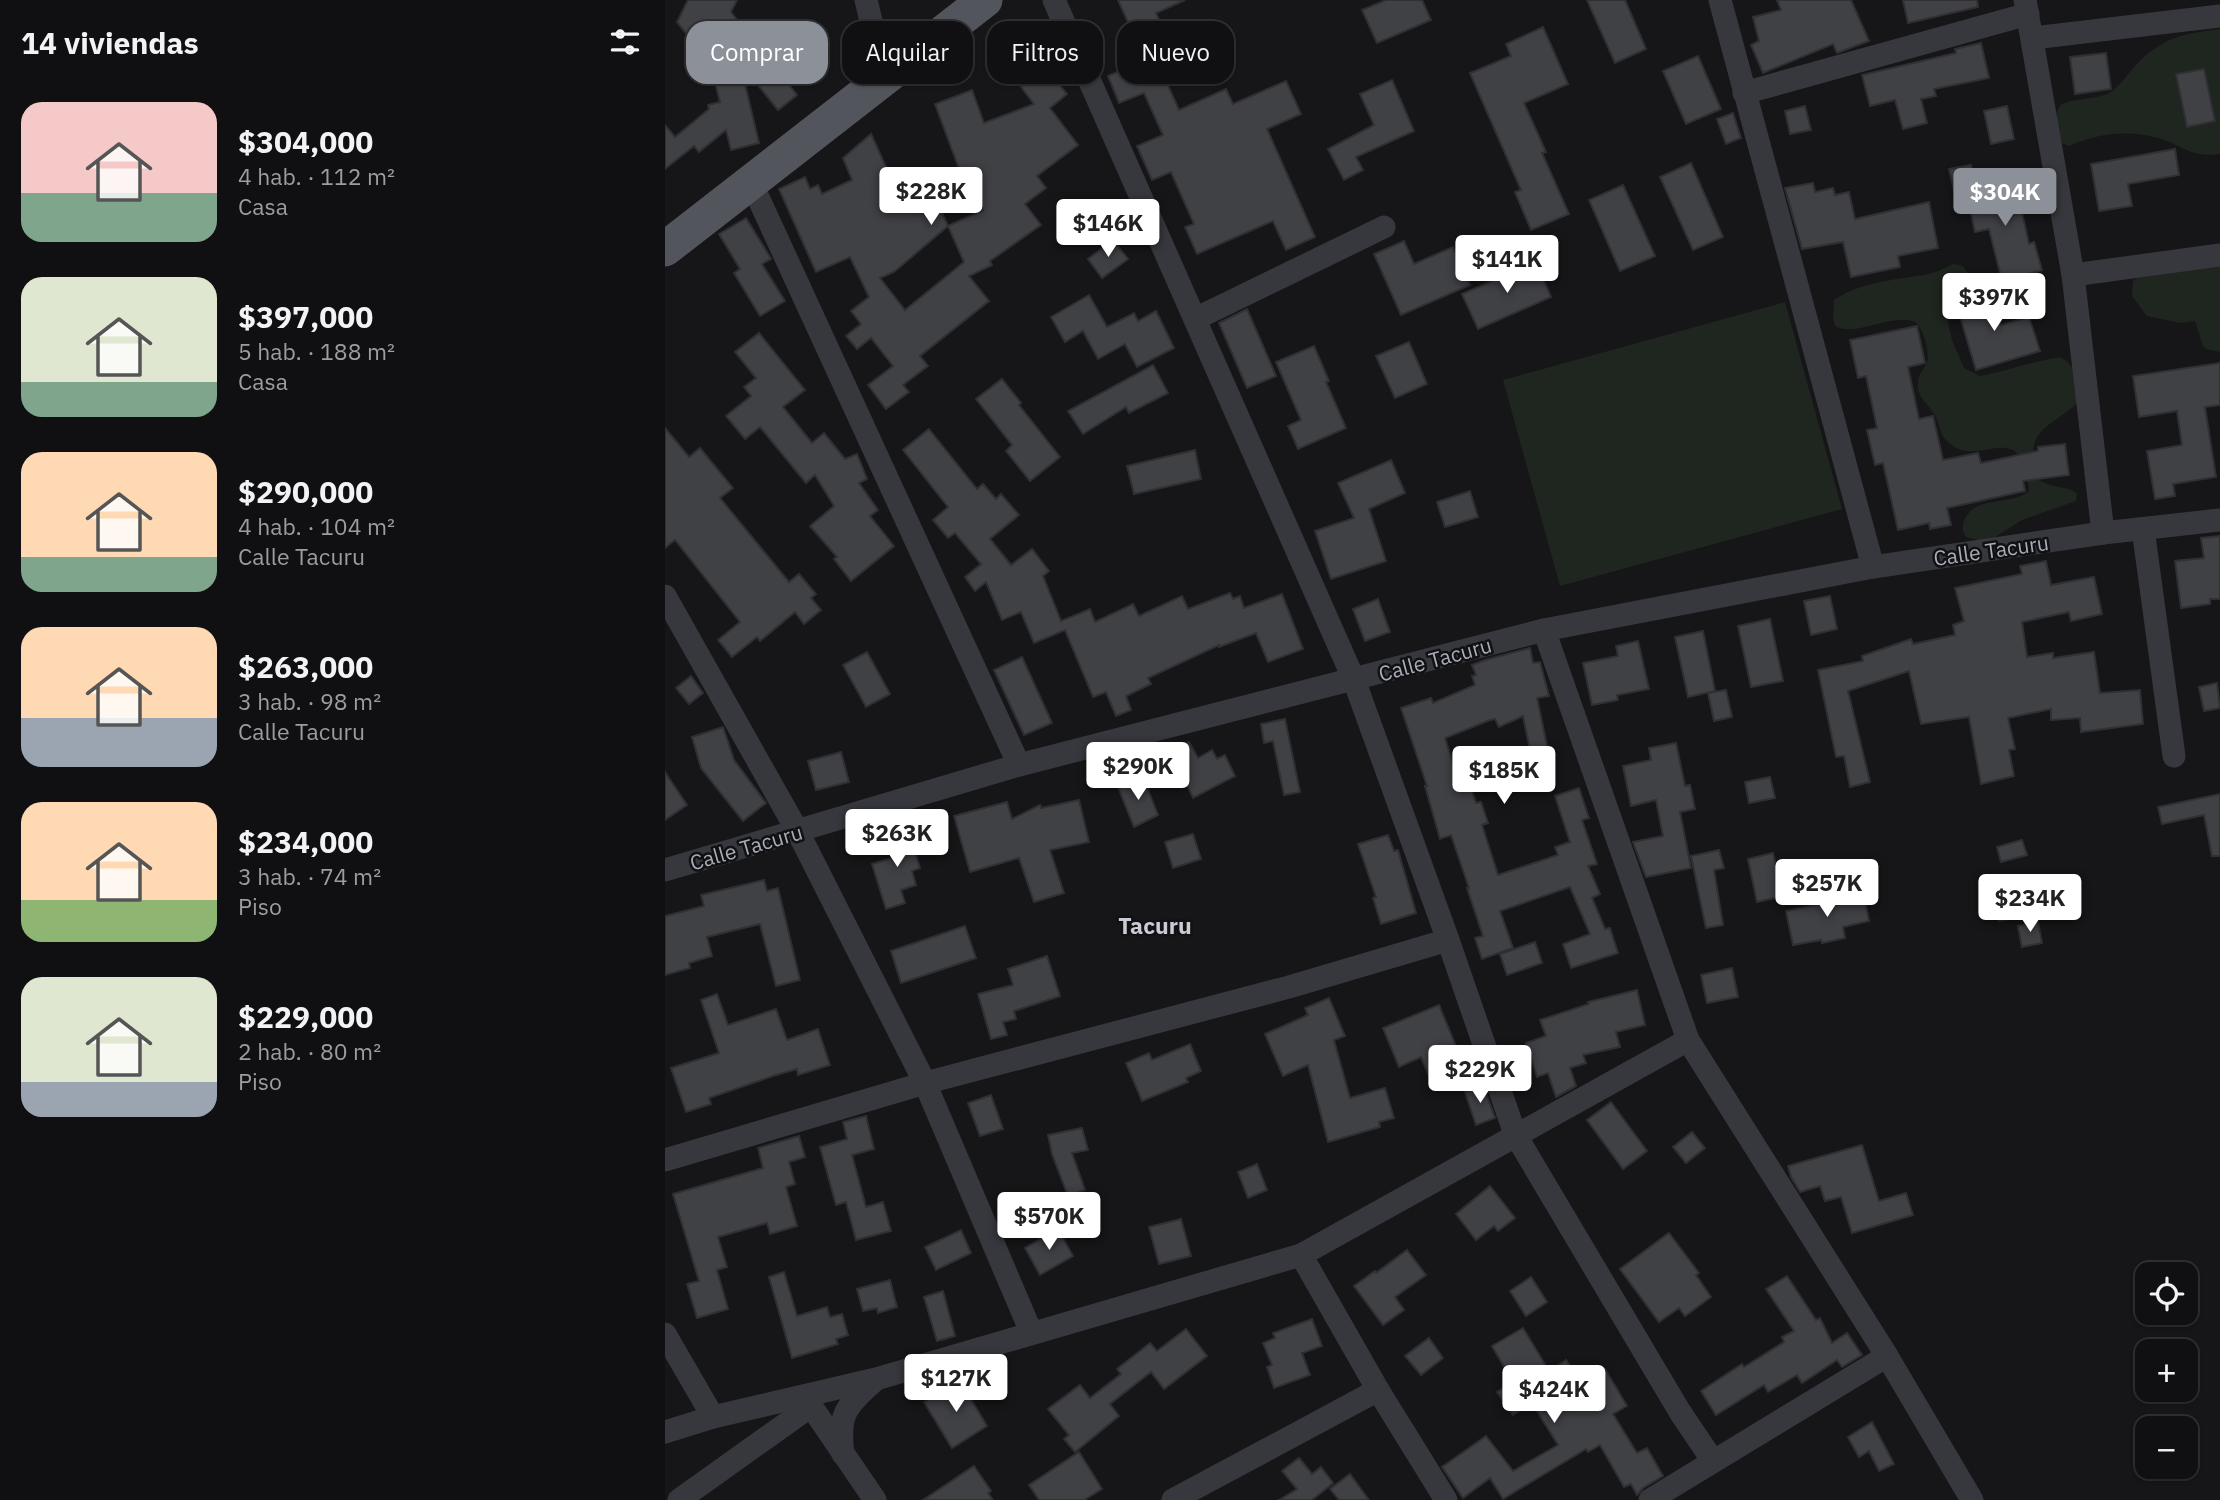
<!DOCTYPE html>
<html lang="es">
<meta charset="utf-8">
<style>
:root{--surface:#101012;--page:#19191b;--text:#f1f3f6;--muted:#9c9d9f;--line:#303032;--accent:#8c9099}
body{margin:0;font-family:"IBM Plex Sans",sans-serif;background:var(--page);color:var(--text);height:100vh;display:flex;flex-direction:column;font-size:26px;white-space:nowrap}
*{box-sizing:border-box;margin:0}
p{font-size:23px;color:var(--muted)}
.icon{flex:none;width:38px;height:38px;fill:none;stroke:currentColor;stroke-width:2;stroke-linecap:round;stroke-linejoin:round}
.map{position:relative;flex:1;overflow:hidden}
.details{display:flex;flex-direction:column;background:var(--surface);width:665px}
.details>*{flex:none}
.hud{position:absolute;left:21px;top:21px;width:665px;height:63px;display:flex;gap:14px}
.tools{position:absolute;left:1470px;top:1262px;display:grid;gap:14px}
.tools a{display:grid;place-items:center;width:63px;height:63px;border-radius:14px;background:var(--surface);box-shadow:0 2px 5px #0004,0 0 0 2px var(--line);font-size:35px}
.price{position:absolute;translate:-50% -60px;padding:0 16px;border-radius:7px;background:#fff;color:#222;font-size:23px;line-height:46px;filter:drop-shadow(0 2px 4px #0008)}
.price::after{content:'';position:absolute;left:50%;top:42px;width:21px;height:16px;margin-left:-10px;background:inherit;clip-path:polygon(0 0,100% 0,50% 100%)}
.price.selected{background:var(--accent);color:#fff}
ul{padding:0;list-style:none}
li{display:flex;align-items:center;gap:21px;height:175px;padding:0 21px}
li span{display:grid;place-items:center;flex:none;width:196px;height:140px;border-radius:21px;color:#555}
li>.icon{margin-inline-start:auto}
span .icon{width:84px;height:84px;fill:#fffc;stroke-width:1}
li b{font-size:30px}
h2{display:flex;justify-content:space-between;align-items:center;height:84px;padding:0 21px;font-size:30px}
.tag{padding:0 24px;border-radius:21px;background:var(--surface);box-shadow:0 2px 5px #0004,0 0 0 2px var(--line);font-size:24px;line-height:63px}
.tag.selected{background:var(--accent);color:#fff}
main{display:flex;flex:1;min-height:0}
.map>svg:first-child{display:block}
.green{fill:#1e261f}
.building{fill:#404145;stroke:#303034;stroke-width:2;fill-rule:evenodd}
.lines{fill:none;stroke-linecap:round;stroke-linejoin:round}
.minor{stroke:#37383d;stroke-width:23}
.primary{stroke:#53555c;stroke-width:35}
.labels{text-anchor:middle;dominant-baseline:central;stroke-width:5;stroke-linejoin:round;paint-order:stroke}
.street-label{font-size:21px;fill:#a8adb8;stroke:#111113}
.neighbourhood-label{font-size:23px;font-weight:bold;fill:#c9ccd4;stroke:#111113}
</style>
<main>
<section class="details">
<h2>14 viviendas<svg class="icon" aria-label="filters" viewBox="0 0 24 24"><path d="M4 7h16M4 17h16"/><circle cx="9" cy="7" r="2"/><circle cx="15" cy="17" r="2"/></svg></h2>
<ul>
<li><span style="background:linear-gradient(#f6c9c9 65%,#7fa58c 0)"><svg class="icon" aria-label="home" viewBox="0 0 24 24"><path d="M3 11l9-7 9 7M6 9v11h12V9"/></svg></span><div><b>$304,000</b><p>4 hab. · 112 m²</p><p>Casa</p></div></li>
<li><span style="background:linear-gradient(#dfe7d0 75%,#7fa58c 0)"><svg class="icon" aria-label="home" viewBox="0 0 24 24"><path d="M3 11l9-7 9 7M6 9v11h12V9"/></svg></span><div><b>$397,000</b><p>5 hab. · 188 m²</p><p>Casa</p></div></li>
<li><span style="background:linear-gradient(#ffd9b3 75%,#7fa58c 0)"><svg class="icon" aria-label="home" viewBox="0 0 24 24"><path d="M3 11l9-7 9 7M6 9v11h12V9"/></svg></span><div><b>$290,000</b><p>4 hab. · 104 m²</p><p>Calle Tacuru</p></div></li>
<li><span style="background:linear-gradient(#ffd9b3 65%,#9aa5b1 0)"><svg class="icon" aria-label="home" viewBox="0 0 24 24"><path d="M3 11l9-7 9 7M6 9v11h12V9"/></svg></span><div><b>$263,000</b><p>3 hab. · 98 m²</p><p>Calle Tacuru</p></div></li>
<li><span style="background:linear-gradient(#ffd9b3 70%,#8fb573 0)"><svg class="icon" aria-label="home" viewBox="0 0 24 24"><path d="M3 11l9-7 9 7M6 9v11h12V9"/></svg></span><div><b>$234,000</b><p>3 hab. · 74 m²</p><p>Piso</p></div></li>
<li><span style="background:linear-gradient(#dfe7d0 75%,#9aa5b1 0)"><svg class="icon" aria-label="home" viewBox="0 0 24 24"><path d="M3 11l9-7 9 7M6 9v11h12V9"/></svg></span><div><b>$229,000</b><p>2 hab. · 80 m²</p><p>Piso</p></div></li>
</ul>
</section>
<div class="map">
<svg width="1555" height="1500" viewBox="0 0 1555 1500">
<rect width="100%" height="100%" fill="#161618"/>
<!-- green -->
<g class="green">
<path d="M1555,29V154C1529,157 1524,150 1502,141C1470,129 1435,132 1404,146L1397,143C1393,133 1388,115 1395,106C1402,98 1433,100 1446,92C1456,85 1464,72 1472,64C1499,36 1519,34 1555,29Z"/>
<path d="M1289,264L1298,266L1308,282C1296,295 1290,289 1279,297L1278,301L1287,340L1299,368L1315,376C1328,375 1389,355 1397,358C1406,362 1412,377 1417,385L1413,403C1379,431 1359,430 1373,479C1386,489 1400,485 1412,493L1411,501L1357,520L1327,539L1318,541L1301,537C1297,531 1297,528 1299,521C1309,494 1345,507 1364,491C1357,409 1313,476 1280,439C1274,432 1274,421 1269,414C1264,404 1253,399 1253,386C1253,372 1259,371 1262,362C1265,351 1258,328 1250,322C1227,312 1191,338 1170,326L1168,318L1169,300C1197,281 1232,280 1264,274C1273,272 1281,267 1289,264Z"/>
<polygon points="1555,265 1555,352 1541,349 1538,346 1530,321 1516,323 1482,316 1467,296 1468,281 1477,274"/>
<polygon points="1120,302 1177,509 895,586 838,380"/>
</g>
<!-- building -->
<g class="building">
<polygon points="23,0 72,0 66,12 132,95 113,110 75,63 94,143 66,150 61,130 34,152 29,146 0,169 0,125 10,137 44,109 43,105 55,102 45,63 12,22"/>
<polygon points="453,0 520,0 491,13 509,53 492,61 514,110 561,89 568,104 621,81 636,114 602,129 650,237 621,250 608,221 532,254 520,227 529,224 506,172 487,180 472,146 498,135 479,93 454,103 443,76 480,60"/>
<polygon points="721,0 757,0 766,20 712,43 697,10"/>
<polygon points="922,0 960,0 981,49 950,63"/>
<polygon points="1112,0 1186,0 1204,41 1172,53 1168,44 1098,73 1086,45 1094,41 1088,17 1116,10"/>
<polygon points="1238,0 1312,0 1313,7 1243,23"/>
<polygon points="360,27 376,47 361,59 346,39"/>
<polygon points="878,27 903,84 859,103 881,152 877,153 904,214 866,230 850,192 856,190 805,73 846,56 841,44"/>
<polygon points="1316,43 1324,78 1269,89 1271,96 1256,99 1262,123 1238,129 1230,100 1205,106 1197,75 1291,53 1290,49"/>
<polygon points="1441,53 1446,89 1410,94 1405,57"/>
<polygon points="1033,56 1056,109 1021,124 998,71"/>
<path d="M381,68L402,94L385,108L413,145L372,176L381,188L360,204L376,225L325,261L327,265L304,276L324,301L255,356L263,366L238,385L244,392L221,409L203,385L228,366L206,338L192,349L181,336L196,324L186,311L204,297L185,257L151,272L114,189L140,177L145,189L153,185L157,194L187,180L178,158L206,134L235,198L264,185L283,226L318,210L302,190L270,104L307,90L319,123L369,104L356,87ZM283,226L299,262L240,310L215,278L229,272Z"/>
<polygon points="1539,69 1550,121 1522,127 1511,74"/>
<polygon points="727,80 749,131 691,157 698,170 679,180 663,149 709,125 695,94"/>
<polygon points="1140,106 1146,130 1125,134 1120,111"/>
<polygon points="1342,106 1349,139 1326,144 1319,111"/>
<polygon points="1068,113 1076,138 1061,144 1052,119"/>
<polygon points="1510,149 1514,175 1463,184 1467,206 1434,211 1426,164"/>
<polygon points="1026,163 1058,237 1028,250 995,177"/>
<polygon points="1306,165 1311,186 1289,191 1284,169"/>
<polygon points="1350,181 1364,244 1369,242 1377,270 1337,281 1324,229 1310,232 1301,191"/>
<polygon points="1148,183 1150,192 1168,188 1170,195 1184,192 1190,219 1264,202 1273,248 1233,256 1235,267 1186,277 1178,242 1137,249 1120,188"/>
<polygon points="958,185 990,256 955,271 924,200"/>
<polygon points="81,218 105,257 106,259 97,264 120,301 95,316 69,273 75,269 54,234"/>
<polygon points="448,240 463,259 437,278 423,259"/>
<polygon points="739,241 749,264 788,247 805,285 736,315 709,254"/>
<polygon points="871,262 886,297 813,329 797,294"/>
<polygon points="1326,293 1336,325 1364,317 1375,351 1311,370 1291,303"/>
<polygon points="424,295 442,327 469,313 473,321 491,311 509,348 472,367 460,344 433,359 418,331 400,342 386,317"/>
<polygon points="582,309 611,376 582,388 554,323"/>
<polygon points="1252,326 1260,363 1243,367 1254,419 1268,416 1278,460 1313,453 1316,463 1373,451 1373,447 1400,444 1404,475 1358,481 1360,491 1282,508 1286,525 1265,529 1264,523 1233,530 1218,463 1210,465 1202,430 1212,428 1201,376 1193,378 1185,340"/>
<polygon points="94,333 140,390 118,407 147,443 159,433 180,459 192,454 202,479 194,483 213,510 205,516 229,546 186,581 169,559 172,557 145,526 169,506 150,475 141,483 95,427 80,439 61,416 86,396 79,387 91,378 70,352"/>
<polygon points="744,342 762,384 730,398 711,356"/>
<polygon points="649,346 664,381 661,382 681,428 633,449 623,426 636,420 611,362"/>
<polygon points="1555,363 1555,405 1540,407 1551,477 1508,484 1510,496 1490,499 1482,451 1517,445 1512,411 1474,417 1468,376"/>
<polygon points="488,365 503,393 464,413 461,407 418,434 403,411"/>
<polygon points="337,379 356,403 354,405 395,457 365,481 341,451 347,445 311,399"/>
<polygon points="0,428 24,457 35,448 68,488 55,498 124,582 134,574 151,594 146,598 156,610 139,624 130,612 95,641 92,637 67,657 53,640 75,622 10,540 0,548"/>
<polygon points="264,429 312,489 318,484 331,499 336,494 354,515 325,539 346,565 367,549 384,571 378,576 396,621 425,609 430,622 468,604 474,616 517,596 523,609 565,593 568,599 575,596 579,608 617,594 638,649 603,662 591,633 554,647 554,645 483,678 486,684 461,696 466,710 451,716 441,692 428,697 400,630 369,643 356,612 337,620 321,582 310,591 300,577 316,564 290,533 283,538 268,520 283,507 238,450"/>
<polygon points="530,450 536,479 469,494 462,466"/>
<polygon points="726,460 740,493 704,509 721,561 666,579 650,531 689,518 673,483"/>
<polygon points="805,491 813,517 780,527 772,502"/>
<polygon points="1555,536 1555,599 1545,599 1545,604 1516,608 1510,561 1539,558 1536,538"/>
<polygon points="1381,561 1386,585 1429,577 1437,614 1406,621 1404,612 1357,622 1362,657 1388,653 1388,658 1429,652 1435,693 1475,690 1478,724 1416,732 1415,718 1386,720 1386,709 1343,718 1350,749 1344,750 1349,776 1316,784 1304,717 1256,724 1244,671 1183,691 1205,782 1185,787 1179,756 1171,757 1153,670 1198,661 1197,656 1246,639 1248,644 1290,635 1288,625 1299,621 1290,588 1357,574 1355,566"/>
<polygon points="1165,596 1172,629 1146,635 1139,601"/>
<polygon points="713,599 725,632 700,641 688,609"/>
<polygon points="1105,619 1118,681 1086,687 1073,626"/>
<polygon points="1038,631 1050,691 1023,697 1010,637"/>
<polygon points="973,641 984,689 952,695 953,700 927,705 918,663 953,656 951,646"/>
<polygon points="865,648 868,663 875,662 884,696 872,698 885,760 868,764 858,716 834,727 830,719 825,720 780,738 792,776 801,773 811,803 816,802 823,823 817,825 833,875 893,855 890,847 905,842 890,796 914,788 924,818 917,820 932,864 923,866 935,894 927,898 940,929 945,928 953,953 906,968 898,944 925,934 905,887 835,911 848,948 817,959 810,938 818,936 802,888 804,888 786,835 775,839 760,786 762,786 736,708 766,698 768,703 810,685 807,676 811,675 807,665 820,660"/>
<polygon points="202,652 225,694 201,707 178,665"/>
<polygon points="357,657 387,723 359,735 329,670"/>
<polygon points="26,676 38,693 24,704 11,688"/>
<polygon points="1552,683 1555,708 1539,711 1534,687"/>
<polygon points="1061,690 1067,717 1049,721 1043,693"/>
<polygon points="620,719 635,792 619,795 608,741 599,743 596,724"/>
<polygon points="58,727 69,760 101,803 78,821 36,768 27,737"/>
<polygon points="524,742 533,758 547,750 552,759 560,755 570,776 528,798 506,751"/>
<polygon points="1011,743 1020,786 1025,785 1030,809 1015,812 1026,868 981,877 968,842 998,836 991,800 966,806 958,766 986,760 984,748"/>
<polygon points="176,752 184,782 151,790 143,761"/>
<polygon points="0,772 22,805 0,820"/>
<polygon points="478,777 493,815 469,827 453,787"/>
<polygon points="1105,777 1110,798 1084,803 1080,782"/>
<polygon points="1555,794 1555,856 1547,856 1539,815 1497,824 1493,807"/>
<polygon points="414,800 424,842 385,850 399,893 369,902 354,858 305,872 289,816 342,802 347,819 375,805 376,808"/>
<polygon points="243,829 255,868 247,871 251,885 236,890 240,903 221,909 207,864 227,858 220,836"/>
<polygon points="528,834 536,859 508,868 500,842"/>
<polygon points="723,835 729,851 733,850 751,913 716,924 708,898 711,897 693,844"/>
<polygon points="1357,840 1362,855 1336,862 1332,847"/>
<polygon points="1054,850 1059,868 1049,870 1058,925 1041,928 1026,856"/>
<polygon points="1108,853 1118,896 1092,902 1083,859"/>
<polygon points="99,880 102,891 113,888 135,980 111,986 95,924 42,937 47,956 24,963 25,968 0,975 0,916 39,906 36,895"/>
<polygon points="1198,890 1204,921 1178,927 1180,938 1157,943 1156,940 1128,945 1121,911 1181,899 1180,894"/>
<polygon points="1357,895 1361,915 1334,921 1329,900"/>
<polygon points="1373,922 1377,943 1357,947 1353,926"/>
<polygon points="300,926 311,958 236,983 226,951"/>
<polygon points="870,942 877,963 842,975 835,954"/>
<polygon points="382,956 395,996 349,1011 351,1019 338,1022 342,1035 326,1039 313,994 348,985 343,969"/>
<polygon points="1067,968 1073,997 1042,1003 1036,975"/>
<polygon points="972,990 980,1025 951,1032 955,1047 918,1055 921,1063 905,1068 911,1086 891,1097 883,1073 872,1077 861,1043 881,1036 875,1020 924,1004 923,1002"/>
<polygon points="52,994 63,1025 111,1009 122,1040 153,1029 165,1065 133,1075 132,1069 111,1075 44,1098 46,1104 21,1112 6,1068 54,1053 36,1000"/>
<polygon points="664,998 680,1036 669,1040 685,1098 720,1088 729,1118 714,1122 715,1127 663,1142 643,1065 618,1076 600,1034 643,1015 640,1008"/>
<polygon points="774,1005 793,1051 797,1050 803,1065 766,1081 756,1057 734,1067 718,1028"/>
<polygon points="525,1044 536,1071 521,1078 523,1082 477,1101 461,1063 484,1053 487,1060"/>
<polygon points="818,1085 830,1118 811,1125 800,1092"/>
<polygon points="326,1095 338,1129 315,1136 303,1103"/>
<polygon points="946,1102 982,1151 958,1169 922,1120"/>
<polygon points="201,1116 209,1149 187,1155 201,1207 218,1202 226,1231 191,1240 181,1202 171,1205 155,1147 182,1139 178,1122"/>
<polygon points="417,1128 423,1150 407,1153 420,1190 403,1196 387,1154 383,1135"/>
<polygon points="1027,1132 1040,1148 1021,1163 1008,1147"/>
<polygon points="134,1136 140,1157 124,1162 130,1184 121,1187 132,1226 105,1234 102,1223 53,1237 62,1267 52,1270 63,1309 32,1318 22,1284 34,1281 8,1194 98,1168 93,1148"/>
<polygon points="1197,1145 1214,1201 1241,1193 1248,1215 1187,1233 1176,1197 1160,1201 1155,1186 1135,1192 1126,1177 1123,1166"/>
<polygon points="592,1164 602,1190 583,1198 573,1172"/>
<polygon points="825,1186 850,1218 833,1231 829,1226 811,1240 791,1214"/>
<polygon points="516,1219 526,1256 494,1264 484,1227"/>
<polygon points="393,1229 408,1256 375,1275 360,1248"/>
<polygon points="296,1230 306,1253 271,1270 260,1247"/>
<polygon points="1004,1233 1034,1273 1031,1275 1046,1297 1020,1316 1014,1308 994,1322 955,1269"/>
<polygon points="742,1250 761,1275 730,1297 739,1310 718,1325 689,1286 710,1271 711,1273"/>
<polygon points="119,1272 132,1316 162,1307 165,1317 177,1314 183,1335 171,1339 173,1344 127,1358 104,1277"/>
<polygon points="1122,1276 1151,1320 1155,1318 1167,1343 1182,1333 1197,1355 1177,1367 1172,1360 1137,1383 1132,1375 1103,1392 1099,1385 1051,1415 1036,1391 1077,1364 1079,1367 1119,1342 1117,1337 1129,1331 1101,1289"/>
<polygon points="866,1277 882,1302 861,1316 845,1291"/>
<polygon points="225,1280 232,1307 213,1313 212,1308 198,1311 192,1289"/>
<polygon points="278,1291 290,1336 272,1341 259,1297"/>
<polygon points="647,1319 657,1346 637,1353 645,1375 609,1388 602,1367 607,1365 598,1343 610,1338 608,1333"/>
<polygon points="858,1328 884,1371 901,1360 917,1383 940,1369 962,1406 948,1414 972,1453 982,1448 998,1476 978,1488 972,1495 966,1484 959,1487 935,1445 923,1452 921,1449 838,1499 825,1478 798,1498 777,1467 821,1436 848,1471 893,1445 867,1403 848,1415 832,1392 848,1382 827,1346"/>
<polygon points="521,1329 542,1356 499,1389 486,1372 445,1404 454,1416 410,1452 399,1439 404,1435 383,1409 415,1385 425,1398 456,1374 452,1369 485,1343 492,1351"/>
<polygon points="764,1338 778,1358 756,1375 740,1356"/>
<polygon points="295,1381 322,1426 287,1448 259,1402"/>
<polygon points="1207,1422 1229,1464 1214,1471 1204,1451 1194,1457 1183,1437"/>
<polygon points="414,1452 437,1489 419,1500 374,1500 364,1485"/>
<polygon points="634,1458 647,1474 656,1467 668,1483 647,1500 614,1500 632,1489 617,1471"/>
<polygon points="309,1466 326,1491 323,1493 328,1500 258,1500"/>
<polygon points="685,1474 704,1500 674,1500 665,1489"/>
</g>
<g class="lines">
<!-- minor -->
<g class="minor">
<polyline points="201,0 207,25 224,74"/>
<polyline points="389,0 689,680 783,940 850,1134 1015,1412 1048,1461"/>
<polyline points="1055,0 1208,567"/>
<polyline points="1360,0 1408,275 1438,533"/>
<polyline points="1368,38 1555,16"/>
<polyline points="1079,93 1363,14"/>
<polyline points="86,182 354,765"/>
<polyline points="1408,275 1555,255"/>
<polyline points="530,319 719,227"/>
<polyline points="1478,529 1509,756"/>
<polyline points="0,596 133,832 260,1083 366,1332"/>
<polyline points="879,630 1023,1040 1222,1356 1307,1500"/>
<polyline points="0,870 354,765 879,630 1208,567 1438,533 1555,520"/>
<polyline points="0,1160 260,1083 624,987 783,940"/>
<polyline points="636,1255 713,1390 781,1500"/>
<polyline points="0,1334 48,1417"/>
<polyline points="140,1397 210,1500"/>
<polyline points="0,1432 48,1417 211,1379 636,1255 1023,1040"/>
<path d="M178,1454C173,1415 180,1407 208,1382"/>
<polyline points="14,1500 146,1406"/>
<polyline points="508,1500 713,1390"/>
<polyline points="985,1500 1222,1356"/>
</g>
<!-- primary -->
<polyline class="primary" points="0,249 320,0"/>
</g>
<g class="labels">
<!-- street labels -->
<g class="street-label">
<text transform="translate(1326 550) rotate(-8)">Calle Tacuru</text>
<text transform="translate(770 659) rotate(-15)">Calle Tacuru</text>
<text transform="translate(81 847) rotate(-16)">Calle Tacuru</text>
</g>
<!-- neighbourhood labels -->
<g class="neighbourhood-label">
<text x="490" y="925">Tacuru</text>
</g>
</g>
</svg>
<div class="tools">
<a><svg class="icon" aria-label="locate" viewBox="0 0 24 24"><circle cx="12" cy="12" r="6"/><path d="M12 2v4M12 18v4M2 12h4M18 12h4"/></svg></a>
<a>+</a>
<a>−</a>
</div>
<b class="price" style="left:266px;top:227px">$228K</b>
<b class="price selected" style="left:1340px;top:228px">$304K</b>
<b class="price" style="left:443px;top:259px">$146K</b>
<b class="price" style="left:842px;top:295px">$141K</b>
<b class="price" style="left:1329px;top:333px">$397K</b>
<b class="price" style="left:473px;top:802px">$290K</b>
<b class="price" style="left:839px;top:806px">$185K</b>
<b class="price" style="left:232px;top:869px">$263K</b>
<b class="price" style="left:1162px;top:919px">$257K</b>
<b class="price" style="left:1365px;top:934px">$234K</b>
<b class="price" style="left:815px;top:1105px">$229K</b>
<b class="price" style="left:384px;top:1252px">$570K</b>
<b class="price" style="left:291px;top:1414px">$127K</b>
<b class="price" style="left:889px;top:1425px">$424K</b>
<div class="hud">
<a class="tag selected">Comprar</a>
<a class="tag">Alquilar</a>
<a class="tag">Filtros</a>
<a class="tag">Nuevo</a>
</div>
</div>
</main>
